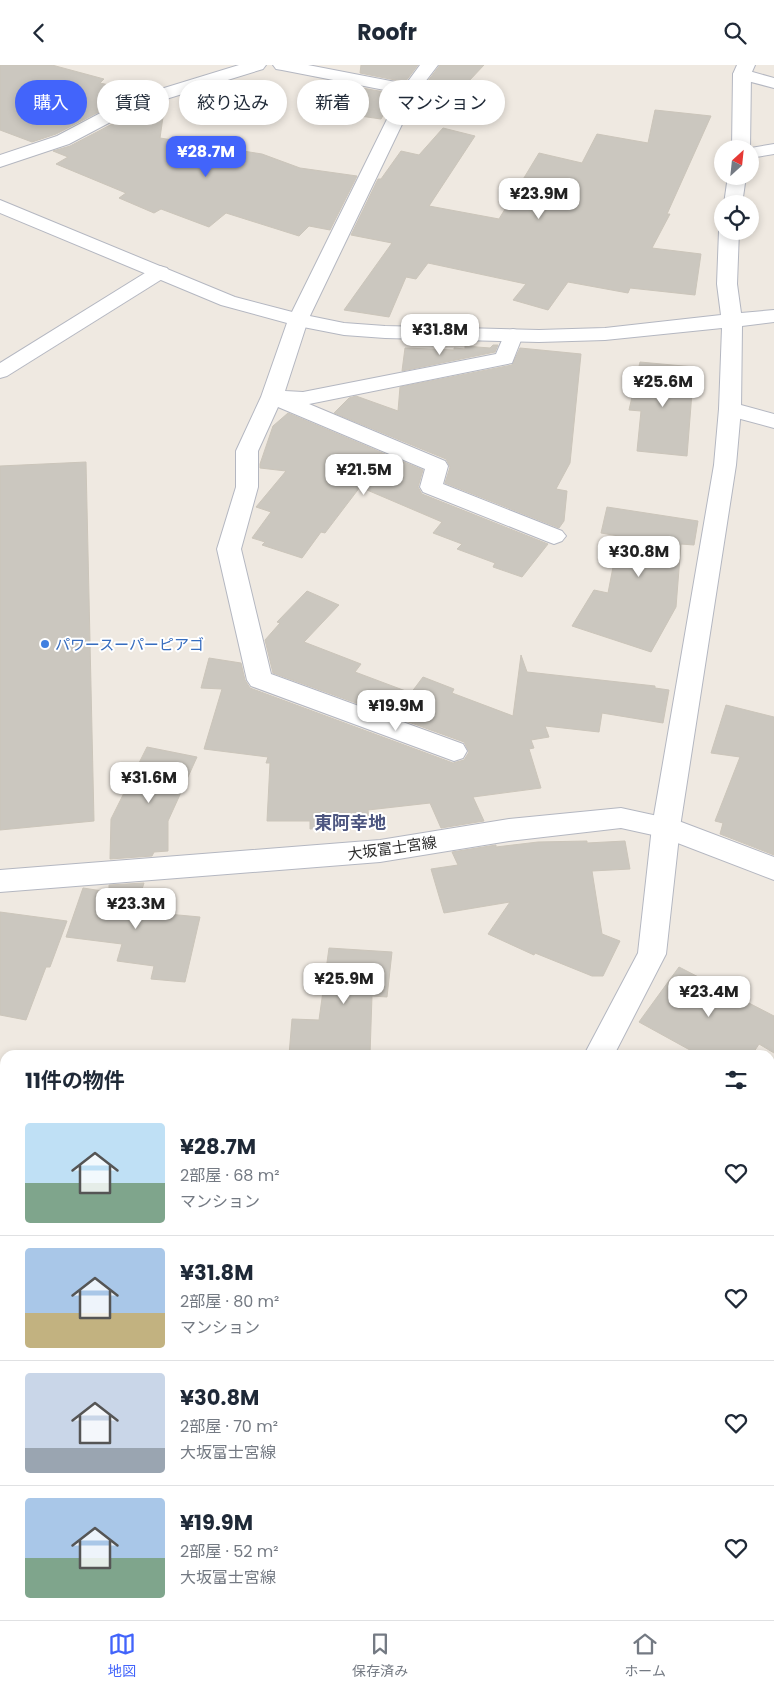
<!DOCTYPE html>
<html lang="ja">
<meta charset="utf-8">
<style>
:root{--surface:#fff;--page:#f2f2f3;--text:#1f2937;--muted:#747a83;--line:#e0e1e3;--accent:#4264fb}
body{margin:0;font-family:Poppins,"Noto Sans JP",sans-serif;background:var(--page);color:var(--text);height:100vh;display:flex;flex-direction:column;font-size:19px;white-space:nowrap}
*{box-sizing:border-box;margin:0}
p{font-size:16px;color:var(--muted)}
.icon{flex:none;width:28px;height:28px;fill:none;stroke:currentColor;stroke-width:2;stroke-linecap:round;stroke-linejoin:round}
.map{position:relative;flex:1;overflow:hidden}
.sheet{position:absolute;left:0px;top:985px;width:775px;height:570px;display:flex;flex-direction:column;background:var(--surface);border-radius:15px 15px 0 0;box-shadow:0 2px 8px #0003}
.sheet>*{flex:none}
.guide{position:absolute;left:15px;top:15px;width:500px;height:45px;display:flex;gap:10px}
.needle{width:32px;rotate:27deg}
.fabs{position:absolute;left:714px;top:75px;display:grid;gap:10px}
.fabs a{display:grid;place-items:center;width:45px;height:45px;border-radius:50%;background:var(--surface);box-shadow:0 2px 8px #0003;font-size:25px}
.price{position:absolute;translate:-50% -42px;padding:0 11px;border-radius:10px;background:#fff;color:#222;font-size:16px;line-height:32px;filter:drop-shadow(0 1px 2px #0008)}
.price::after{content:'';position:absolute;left:50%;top:30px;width:15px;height:11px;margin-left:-8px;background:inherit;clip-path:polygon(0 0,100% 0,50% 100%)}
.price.on{background:var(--accent);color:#fff}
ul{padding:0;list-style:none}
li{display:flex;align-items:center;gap:15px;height:125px;padding:0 25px}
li+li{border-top:1px solid var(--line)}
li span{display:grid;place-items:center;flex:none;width:140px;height:100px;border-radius:5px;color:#555}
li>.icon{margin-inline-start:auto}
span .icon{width:60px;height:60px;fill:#fffc;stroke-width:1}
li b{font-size:21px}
h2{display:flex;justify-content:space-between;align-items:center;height:60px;padding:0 25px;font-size:21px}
.chip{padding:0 18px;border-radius:22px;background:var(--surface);box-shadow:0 2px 8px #0003;font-size:18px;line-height:45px}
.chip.on{background:var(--accent);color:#fff}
header{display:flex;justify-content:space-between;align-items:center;height:65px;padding:0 25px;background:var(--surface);font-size:22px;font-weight:700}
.menu{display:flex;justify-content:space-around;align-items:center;height:70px;border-top:1px solid var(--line);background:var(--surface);font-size:14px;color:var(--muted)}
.menu a{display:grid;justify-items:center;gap:2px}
.menu .on{color:var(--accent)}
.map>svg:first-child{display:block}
.building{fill:#cbc7bf;stroke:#cbc5ba}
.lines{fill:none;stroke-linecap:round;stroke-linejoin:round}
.minor-casing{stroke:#b4b7c1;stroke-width:2}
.tertiary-casing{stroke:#b4b7c1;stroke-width:2}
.secondary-casing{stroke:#b4b7c1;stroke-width:2}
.minor{fill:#fff;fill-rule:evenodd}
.tertiary{fill:#fff;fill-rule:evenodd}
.secondary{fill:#fff;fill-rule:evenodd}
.shop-dot{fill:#3f7fe0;stroke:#fff;stroke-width:2}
.labels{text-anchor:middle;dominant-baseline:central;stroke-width:4;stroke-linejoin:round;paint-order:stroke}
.shop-label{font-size:15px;fill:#366cbe;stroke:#fff;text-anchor:start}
.street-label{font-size:15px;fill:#2e2e2e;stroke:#fff}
.quarter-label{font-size:18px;font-weight:bold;fill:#4d5680;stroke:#fff}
</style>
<header><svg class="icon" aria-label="back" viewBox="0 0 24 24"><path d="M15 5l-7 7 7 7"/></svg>Roofr<svg class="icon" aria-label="search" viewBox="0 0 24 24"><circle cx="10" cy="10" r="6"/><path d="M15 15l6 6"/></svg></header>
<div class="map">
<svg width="774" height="1555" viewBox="0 0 774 1555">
<rect width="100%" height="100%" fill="#efe9e1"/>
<!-- building -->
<g class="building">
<polygon points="0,0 52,0 104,14 100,18 109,20 99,28 120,36 56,69 32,77 0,65"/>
<polygon points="361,0 418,0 405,17 360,8"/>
<polygon points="440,0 484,0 453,33 421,25"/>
<polygon points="362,23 396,29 381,54 353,50 354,47 339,45"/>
<polygon points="141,44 163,52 160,73 262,89 300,103 357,111 330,165 309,161 299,171 226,148 209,162 161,144 154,148 119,133 126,128 56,99 68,92 53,86 70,81"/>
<polygon points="655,45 711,51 667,149 670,149 652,183 701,189 695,230 630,223 628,228 568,217 548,245 513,235 526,219 428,198 416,214 406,212 389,252 344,245 392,178 351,170 378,114 381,114 401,86 419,90 443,63 475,71 429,141 499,154 539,88 582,98 597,69 648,78"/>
<polygon points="493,280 498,280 495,287 402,306 405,283 454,285 454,283 465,284 465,281 490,283"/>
<polygon points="520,283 581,289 570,398 556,424 567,426 564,456 559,463 445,418 450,402 446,394 334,348 349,333 356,331 398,346 400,322 512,300"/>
<polygon points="640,297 694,302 687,391 637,386 641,346 629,345"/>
<polygon points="288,348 423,405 418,422 422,429 548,479 522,512 493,502 495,498 457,484 462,479 433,468 442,457 360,422 325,468 321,467 302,493 262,480 265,477 252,473 271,447 256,442 286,406 260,403 260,399 273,361"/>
<polygon points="86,397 94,756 0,765 0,401"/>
<polygon points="607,442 698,456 694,480 681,479 676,542 651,587 572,561 594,525 608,528 619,471 601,468"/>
<polygon points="307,526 339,540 304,577 361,599 355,607 411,628 423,612 454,624 452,628 513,651 521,590 527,607 655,621 655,623 669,625 663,658 602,648 599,667 545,661 549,672 531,675 534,683 529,684 541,723 473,732 484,756 441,763 430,738 368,745 369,759 310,764 310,756 267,756 270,698 266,698 268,692 204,684 222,624 201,623 209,593 241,598 245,615 250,623 453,698 464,695 469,687 464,677 273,608 265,575 280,558 277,557"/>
<polygon points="726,640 774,652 774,790 720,769 723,758 715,756 740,692 711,688"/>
<polygon points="147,682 197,692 168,756 168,786 154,787 152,791 110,794 111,754"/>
<polygon points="587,776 587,778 625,776 630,804 592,806 602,869 620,876 603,911 592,911 535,888 534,890 488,869 510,837 444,848 431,804 458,800 452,787 496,780 496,782 538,777"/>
<polygon points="144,818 135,846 200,852 185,917 151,914 154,901 117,896 122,879 66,872 83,823 109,827 109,820"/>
<polygon points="0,847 67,856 50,902 46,902 26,955 0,950"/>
<polygon points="329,883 392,887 387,932 372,931 370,990 289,990 292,954 319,955"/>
<polygon points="679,902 774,951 774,988 759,979 752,990 699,990 639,957"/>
</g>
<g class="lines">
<!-- minor casing -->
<g class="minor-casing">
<g id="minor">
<polygon points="239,0 266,0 263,4 137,43 69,79 0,102 0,90 57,71 125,35"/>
<polygon points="273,0 308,0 406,19 420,0 438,0 418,26 308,255 285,326 303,327 496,289 506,266 513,264 520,266 523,270 512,298 309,339 445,396 448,401 443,419 562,466 566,471 562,476 554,479 546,476 423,427 420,422 425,404 278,342 258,386 258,422 241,484 271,609 463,679 467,686 463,693 454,696 251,621 247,615 217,484 236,422 236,386 261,332 288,255 400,28 282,5 276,4"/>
<polygon points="742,4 774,13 774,23 736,13 733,9 736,5"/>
<polygon points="774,79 774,89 750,93 750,84 745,84"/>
<polygon points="160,201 167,203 170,207 167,211 7,311 0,313 0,298 153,203"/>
<polygon points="730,337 774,349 774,363 722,349 719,344 722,339"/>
<polygon points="770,1528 774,1530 774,1555 754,1555 752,1550 770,1550"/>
</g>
</g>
<!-- tertiary casing -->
<g class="tertiary-casing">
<g id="tertiary">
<polygon points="737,0 755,0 751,9 750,84 732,84 733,9"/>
<polygon points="728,111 746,111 742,139 724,139"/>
<polygon points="0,135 235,232 300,249 344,258 385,261 539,265 605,263 721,250 717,219 719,166 722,162 722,166 739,166 737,219 741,248 774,245 774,257 742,261 741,344 736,400 680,762 666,889 614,990 584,990 638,888 652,762 714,400 719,344 722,263 605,275 539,277 385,273 344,270 298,261 221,240 0,148"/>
<polygon points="287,1550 325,1550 323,1555 285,1555"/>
</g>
</g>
<!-- secondary casing -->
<g class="secondary-casing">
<polygon id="secondary" points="621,743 676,755 774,792 774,815 662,772 621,763 509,776 380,797 0,827 0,805 380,775 509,754"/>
</g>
<!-- minor -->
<use href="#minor" class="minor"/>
<!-- tertiary -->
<use href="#tertiary" class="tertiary"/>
<!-- secondary -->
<use href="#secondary" class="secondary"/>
</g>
<!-- markers -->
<circle class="shop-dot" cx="45" cy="579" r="5"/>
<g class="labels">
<!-- shop labels -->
<g class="shop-label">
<text x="55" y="579">パワースーパーピアゴ</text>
</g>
<!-- street labels -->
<g class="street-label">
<text transform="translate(392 783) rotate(-8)">大坂富士宮線</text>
</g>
<!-- quarter labels -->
<g class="quarter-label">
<text x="350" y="757">東阿幸地</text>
</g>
</g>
</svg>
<div class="fabs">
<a><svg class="needle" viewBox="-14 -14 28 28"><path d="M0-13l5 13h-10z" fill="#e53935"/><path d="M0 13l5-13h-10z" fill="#747a83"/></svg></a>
<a><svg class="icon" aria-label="locate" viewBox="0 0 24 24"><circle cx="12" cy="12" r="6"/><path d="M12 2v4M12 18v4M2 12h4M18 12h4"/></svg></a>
</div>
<b class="price on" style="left:206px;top:113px">¥28.7M</b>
<b class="price" style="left:539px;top:155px">¥23.9M</b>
<b class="price" style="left:440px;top:291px">¥31.8M</b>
<b class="price" style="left:663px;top:343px">¥25.6M</b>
<b class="price" style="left:364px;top:431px">¥21.5M</b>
<b class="price" style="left:639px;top:513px">¥30.8M</b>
<b class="price" style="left:396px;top:667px">¥19.9M</b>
<b class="price" style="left:149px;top:739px">¥31.6M</b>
<b class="price" style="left:136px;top:865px">¥23.3M</b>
<b class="price" style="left:344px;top:940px">¥25.9M</b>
<b class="price" style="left:709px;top:953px">¥23.4M</b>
<div class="guide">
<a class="chip on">購入</a>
<a class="chip">賃貸</a>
<a class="chip">絞り込み</a>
<a class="chip">新着</a>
<a class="chip">マンション</a>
</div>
<section class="sheet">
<h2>11件の物件<svg class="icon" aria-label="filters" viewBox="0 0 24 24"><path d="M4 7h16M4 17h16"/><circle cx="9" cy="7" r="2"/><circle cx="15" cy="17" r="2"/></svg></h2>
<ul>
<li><span style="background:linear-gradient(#bfe0f5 60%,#7fa58c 0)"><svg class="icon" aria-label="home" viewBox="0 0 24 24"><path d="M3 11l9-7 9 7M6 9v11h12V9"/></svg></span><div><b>¥28.7M</b><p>2部屋 · 68 m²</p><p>マンション</p></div><svg class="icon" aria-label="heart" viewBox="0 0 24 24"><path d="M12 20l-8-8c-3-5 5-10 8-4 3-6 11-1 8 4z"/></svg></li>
<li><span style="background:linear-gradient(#a9c7e8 65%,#c2b280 0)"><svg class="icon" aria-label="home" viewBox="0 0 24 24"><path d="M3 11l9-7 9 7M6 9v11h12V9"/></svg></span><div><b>¥31.8M</b><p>2部屋 · 80 m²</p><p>マンション</p></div><svg class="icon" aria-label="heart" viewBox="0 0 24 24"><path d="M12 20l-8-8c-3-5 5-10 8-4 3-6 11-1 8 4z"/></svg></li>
<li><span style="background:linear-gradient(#c9d6e8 75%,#9aa5b1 0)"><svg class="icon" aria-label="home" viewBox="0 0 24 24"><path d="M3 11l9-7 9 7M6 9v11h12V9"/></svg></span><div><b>¥30.8M</b><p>2部屋 · 70 m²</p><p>大坂富士宮線</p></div><svg class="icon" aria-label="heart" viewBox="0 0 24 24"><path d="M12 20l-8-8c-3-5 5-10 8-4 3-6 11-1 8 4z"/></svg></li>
<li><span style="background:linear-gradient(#a9c7e8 60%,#7fa58c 0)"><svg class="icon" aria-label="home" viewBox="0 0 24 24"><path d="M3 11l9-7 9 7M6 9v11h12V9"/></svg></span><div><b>¥19.9M</b><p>2部屋 · 52 m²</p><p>大坂富士宮線</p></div><svg class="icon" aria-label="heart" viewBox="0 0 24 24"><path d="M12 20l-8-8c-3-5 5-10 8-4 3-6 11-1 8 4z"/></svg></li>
</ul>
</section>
</div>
<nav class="menu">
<a class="on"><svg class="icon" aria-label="map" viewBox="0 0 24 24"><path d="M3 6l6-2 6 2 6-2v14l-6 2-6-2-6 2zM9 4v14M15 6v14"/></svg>地図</a>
<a><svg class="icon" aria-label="saved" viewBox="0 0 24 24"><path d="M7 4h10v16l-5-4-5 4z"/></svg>保存済み</a>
<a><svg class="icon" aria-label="home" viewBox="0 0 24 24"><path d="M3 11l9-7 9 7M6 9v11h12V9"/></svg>ホーム</a>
</nav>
